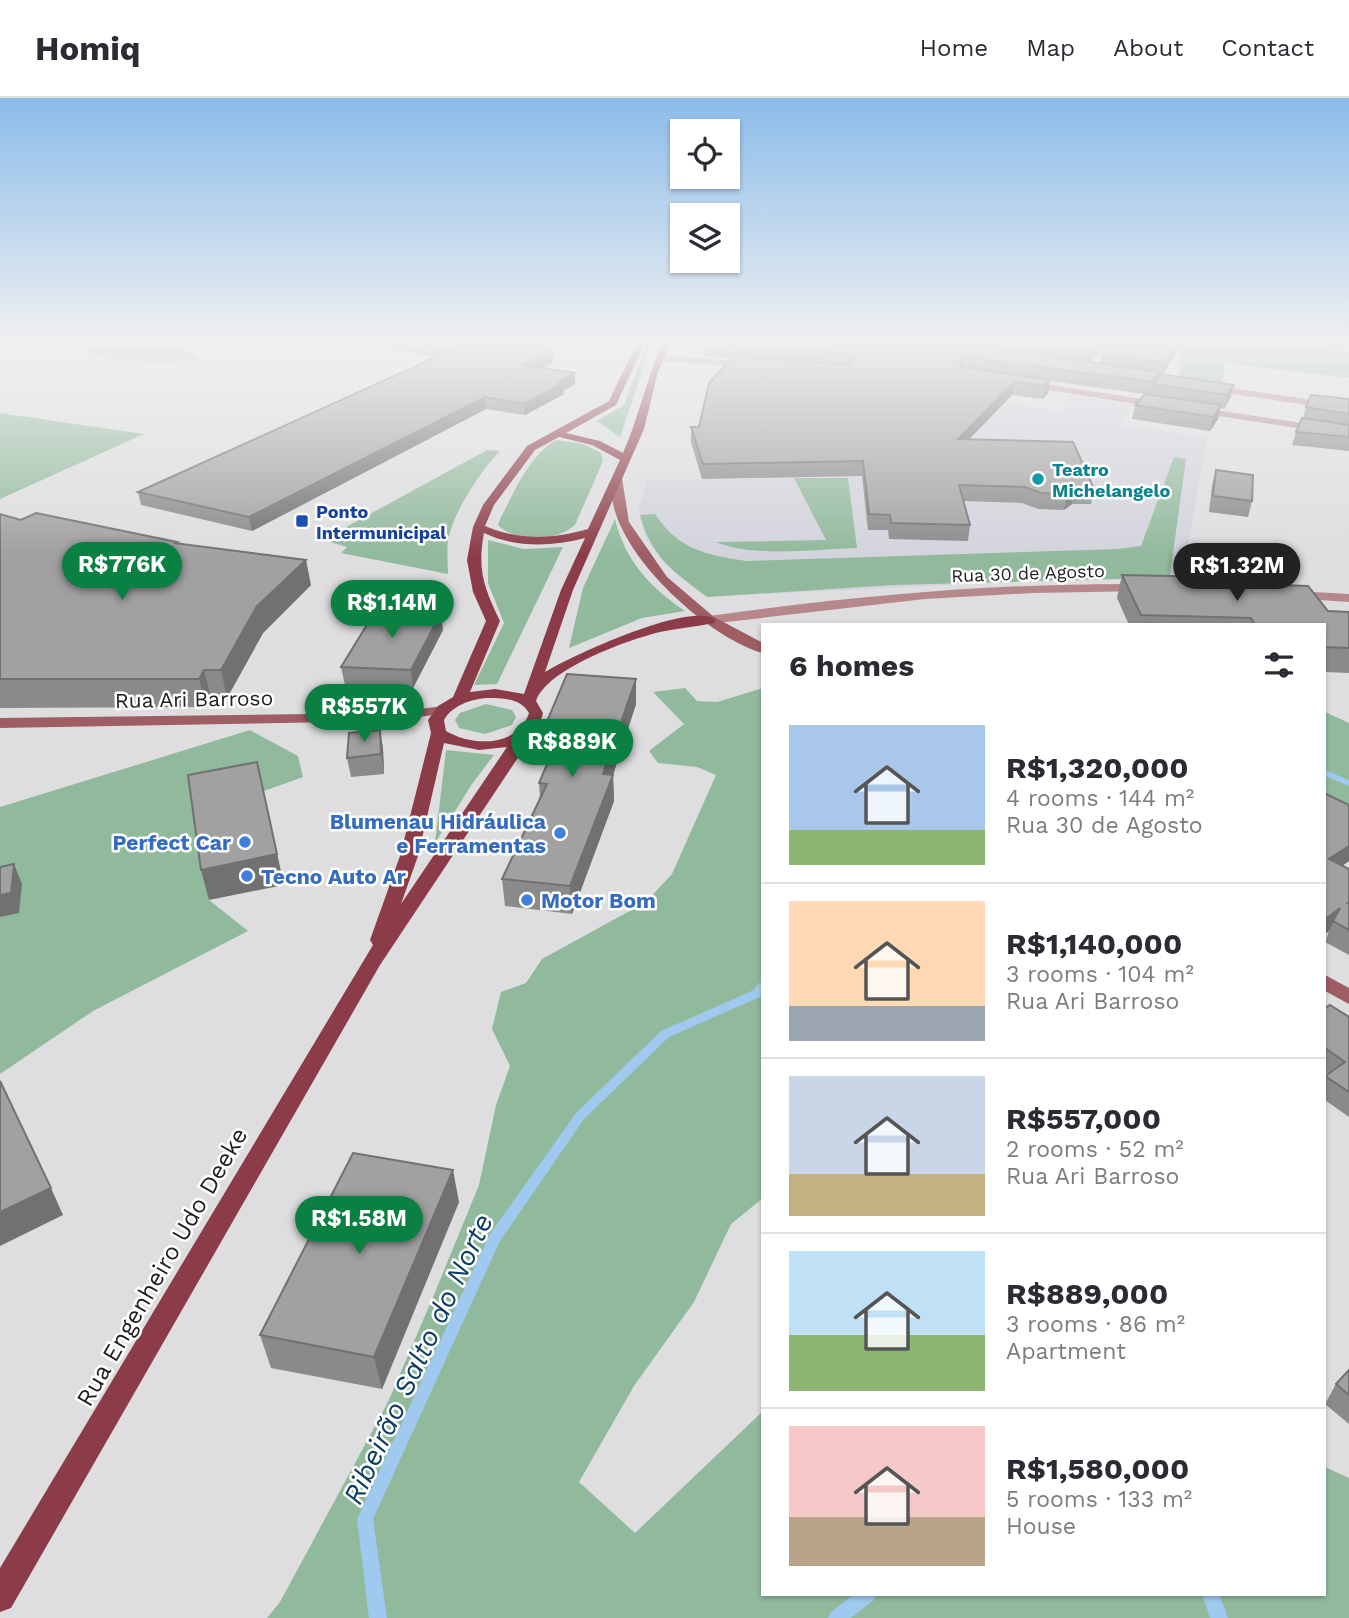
<!DOCTYPE html>
<meta charset="utf-8">
<style>
:root{--surface:#fff;--page:#f7f7f7;--text:#2b2b33;--muted:#7c7c81;--line:#e1e1e2;--accent:#0b8043}
body{margin:0;font-family:"Work Sans",sans-serif;background:var(--page);color:var(--text);height:100vh;display:flex;flex-direction:column;font-size:26px;white-space:nowrap}
*{box-sizing:border-box;margin:0}
p{font-size:23px;color:var(--muted)}
.icon{flex:none;width:38px;height:38px;fill:none;stroke:currentColor;stroke-width:2;stroke-linecap:round;stroke-linejoin:round}
.map{position:relative;flex:1;overflow:hidden}
.details{position:absolute;left:761px;top:525px;width:565px;height:973px;display:flex;flex-direction:column;background:var(--surface);border-radius:0px;box-shadow:0 2px 5px #0004}
.details>*{flex:none}
.buttons{position:absolute;left:670px;top:21px;display:grid;gap:14px}
.buttons a{display:grid;place-items:center;width:70px;height:70px;border-radius:0px;background:var(--surface);box-shadow:0 2px 5px #0004;font-size:35px}
.price{position:absolute;translate:-50% -60px;padding:0 16px;border-radius:24px;background:var(--accent);color:#fff;font-size:23px;line-height:46px;filter:drop-shadow(0 2px 4px #0008)}
.price::after{content:'';position:absolute;left:50%;top:42px;width:21px;height:16px;margin-left:-10px;background:inherit;clip-path:polygon(0 0,100% 0,50% 100%)}
.price.active{background:#222;color:#fff}
ul{padding:0;list-style:none}
li{display:flex;align-items:center;gap:21px;height:175px;padding:0 28px}
li+li{border-top:2px solid var(--line)}
li span{display:grid;place-items:center;flex:none;width:196px;height:140px;border-radius:0px;color:#555}
li>.icon{margin-inline-start:auto}
span .icon{width:84px;height:84px;fill:#fffc;stroke-width:1}
li b{font-size:30px}
h2{display:flex;justify-content:space-between;align-items:center;height:84px;padding:0 28px;font-size:30px}
header{display:flex;align-items:center;gap:42px;box-sizing:border-box;height:98px;padding:0 35px;background:var(--surface);border-bottom:2px solid var(--line)}
header strong{font-size:33px}
nav{display:flex;gap:38px;margin-inline-start:auto;font-size:24px}
.map>svg:first-child{display:block}
.built{fill:#d3d3dc}
.green{fill:#91b99c}
.lines{fill:none;stroke-linecap:round;stroke-linejoin:round}
.stream{fill:#9fc9ee;fill-rule:evenodd}
.street{fill:#b6888c;fill-rule:evenodd}
.secondary{fill:#9f5d64;fill-rule:evenodd}
.primary{fill:#8c3c48;fill-rule:evenodd}
.wall{fill:#8a8a8b;fill-rule:evenodd}
.shaded-wall{fill:#717171}
.building{fill:#a1a1a2;stroke:#717171;stroke-width:2}
.culture-dot{fill:#0f9aa8;stroke:#fff;stroke-width:2.5}
.transit-dot{fill:#1a4fb4;stroke:#fff;stroke-width:2.5}
.shop-dot{fill:#3f7fe0;stroke:#fff;stroke-width:2.5}
.labels{text-anchor:middle;dominant-baseline:central;stroke-width:5;stroke-linejoin:round;paint-order:stroke}
.far-culture-label{font-size:18px;font-weight:bold;fill:#0d838f;stroke:#fff;text-anchor:start}
.far-transit-label{font-size:18px;font-weight:bold;fill:#164399;stroke:#fff;text-anchor:start}
.far-street-label{font-size:18px;fill:#202021;stroke:#fff}
.street-label{font-size:21px;fill:#202021;stroke:#fff}
.shop-label{font-size:21px;font-weight:bold;fill:#366cbe;stroke:#fff;text-anchor:end}
.near-street-label{font-size:24px;fill:#202021;stroke:#fff}
.near-water-label{font-size:28px;font-style:italic;fill:#0d3e61;stroke:#fff}
</style>
<header>
<strong>Homiq</strong>
<nav><a>Home</a><a>Map</a><a>About</a><a>Contact</a></nav>
</header>
<div class="map">
<svg width="1349" height="1520" viewBox="0 0 1349 1520">
<rect width="100%" height="100%" fill="#dedee0"/>
<!-- built -->
<polygon class="built" points="871,284 1061,313 1070,297 1132,306 1121,327 1207,339 1182,481 1099,479 707,499 666,467 646,441 638,411 647,382 827,380 825,323"/>
<!-- green -->
<g class="green">
<path d="M74,245H175L200,260C173,267 93,266 74,245Z"/>
<polygon points="647,245 652,245 620,339 597,323 624,307"/>
<polygon points="1161,245 1284,245 1349,254 1349,280 1225,265 1222,288 1178,283 1182,256"/>
<polygon points="0,315 144,336 0,401"/>
<path d="M556,342L583,346L601,355L603,363L575,427C556,444 516,445 498,427L500,421C515,393 528,359 556,342Z"/>
<path d="M487,352L500,353C481,372 455,412 449,438C446,449 448,464 448,476L341,455L347,449L330,444L337,434Z"/>
<path d="M1174,359L1186,361L1170,477L1157,480L892,487L707,499C674,474 651,459 640,417L655,416C679,452 706,457 747,463L1118,451L1141,448Z"/>
<path d="M794,380H848L857,450C815,451 753,460 716,444L826,442Z"/>
<path d="M615,421C625,463 650,489 685,513L642,520L569,550L583,490Z"/>
<polygon points="488,442 524,451 563,449 497,586 474,587 504,525 488,485"/>
<polygon points="685,590 697,603 717,604 763,590 763,1100 731,1126 694,1204 634,1288 579,1384 635,1435 763,1313 763,1496 1325,1496 1325,1369 1349,1380 1349,1520 267,1520 280,1504 388,1304 436,1192 479,1087 496,1007 510,968 492,931 501,894 526,885 542,861 646,804 672,776 716,677 697,669 658,665 649,653 684,626 653,594"/>
<polygon points="486,606 512,612 516,619 512,627 485,636 459,630 455,622 460,615"/>
<polygon points="1325,614 1349,625 1349,720 1325,711"/>
<polygon points="250,632 298,658 303,679 264,693 209,802 248,833 93,913 0,976 0,709"/>
<polygon points="446,652 494,657 472,686 435,745"/>
</g>
<g class="lines">
<!-- stream -->
<g class="stream">
<polygon points="1325,672 1349,682 1349,688 1325,678"/>
<polygon points="763,884 762,898 669,939 584,1021 500,1143 373,1421 387,1520 369,1520 357,1421 490,1136 576,1015 661,933 754,892 759,885"/>
<polygon points="854,1496 876,1496 874,1502 851,1520 828,1520 831,1514"/>
<polygon points="1202,1496 1219,1496 1228,1520 1210,1520"/>
</g>
<!-- street -->
<g class="street">
<polygon points="659,257 749,264 753,267 749,270 656,262"/>
<polygon points="1026,283 1161,304 1166,307 1161,310 1023,288"/>
<polygon points="1209,287 1349,307 1349,313 1206,292"/>
<polygon points="1195,309 1349,332 1349,338 1192,314 1190,312"/>
<path d="M1141,486L1147,490L1145,493L1033,495L925,501L709,526L702,522L709,518C853,498 996,485 1141,486Z"/>
<polygon points="1295,493 1349,496 1349,504 1290,500 1289,497"/>
</g>
<!-- secondary -->
<g class="secondary">
<path d="M613,378L622,380L629,424L667,479L714,519L763,545V555C706,540 597,441 613,378Z"/>
<polygon points="443,608 448,609 448,615 389,623 0,630 0,620 389,615"/>
<polygon points="1325,877 1349,890 1349,906 1325,893"/>
</g>
<!-- primary -->
<path class="primary" d="M637,245H645L616,307L566,335L600,343L623,355C639,319 646,281 663,245H671L658,274L644,331L573,492L545,574C571,558 692,502 716,522L714,525C696,529 678,530 660,534C627,542 547,571 536,603L543,615L539,628L380,867L11,1510L0,1514V1470L373,847L370,842L400,758L431,635L428,622L438,608L453,599L486,523L473,494L467,462L473,429L483,407L527,348L609,303ZM559,339L592,347L620,362L588,431C552,441 520,443 485,428L494,407L535,352ZM484,435C516,450 551,449 585,440L561,492L524,596L495,591L470,594L500,523C484,490 477,472 484,435ZM487,600C503,600 520,600 529,615C518,649 473,649 446,633L444,622C452,608 470,601 487,600ZM444,645L479,652L507,649L401,806L418,758Z"/>
</g>
<!-- wall -->
<g class="wall">
<polygon points="360,245 550,245 537,251 553,264 542,270 575,275 575,286 563,293 564,296 525,317 486,311 252,433 141,407 138,394 437,259"/>
<path d="M705,245H1181L1163,277L1234,287L1230,300L1224,311L1220,310L1218,321L1210,333L1132,321L1135,307L1144,296L1050,283L1048,295L1043,301L1012,297L969,341L1094,391L1091,406H1072L1064,412L1038,411L1022,405L963,403L970,427L968,443L889,441L888,432H868L862,378L702,381L691,344V329H699L732,260L705,258ZM1107,248L1108,250L1102,256L1100,265L1089,264Z"/>
<polygon points="1308,245 1347,245 1345,251 1308,246"/>
<polygon points="1349,301 1349,353 1292,347 1296,334 1303,320 1306,309"/>
<polygon points="1216,372 1252,403 1248,419 1209,414 1212,387"/>
<polygon points="0,416 21,422 178,446 311,487 263,535 227,600 211,600 206,609 0,610"/>
<polygon points="1122,477 1219,485 1328,513 1349,514 1349,575 1325,574 1325,527 1129,527 1117,500"/>
<polygon points="443,532 413,590 345,587 341,569"/>
<polygon points="636,606 613,677 614,703 572,816 505,808 502,781 540,699 539,685 550,661 544,660 542,635"/>
<polygon points="380,632 383,651 384,676 351,679 347,660"/>
<polygon points="1325,697 1349,707 1349,763 1342,768 1349,771 1349,857 1325,844 1329,833 1325,836"/>
<polygon points="1325,910 1349,919 1349,1019 1325,1002 1325,978 1328,976 1325,974"/>
<polygon points="459,1104 382,1291 271,1270 260,1237"/>
<polygon points="1349,1272 1349,1326 1325,1306 1336,1286"/>
</g>
<!-- shaded-wall -->
<g class="shaded-wall">
<polygon points="527,245 550,245 521,259 520,248"/>
<polygon points="987,245 992,245 990,253 985,246"/>
<polygon points="1099,245 1108,245 1107,248 1084,267 1087,254"/>
<polygon points="1177,245 1181,245 1162,278 1165,265"/>
<polygon points="553,253 553,264 525,278 524,267"/>
<polygon points="965,259 963,271 959,265"/>
<polygon points="1159,274 1156,287 1153,286 1150,297 1153,284"/>
<polygon points="575,275 575,286 563,293 564,296 525,317 524,306 558,284"/>
<polygon points="1050,282 1048,295 1043,301 1045,288"/>
<polygon points="1014,284 1012,297 956,355 958,341"/>
<polygon points="1234,287 1230,300 1224,311 1227,297"/>
<polygon points="485,299 486,311 252,433 249,419"/>
<polygon points="1221,307 1218,321 1210,333 1213,319"/>
<polygon points="1075,390 1072,406 1064,412 1067,396"/>
<polygon points="306,462 311,487 263,535 227,600 221,572 257,508"/>
<polygon points="441,515 443,532 413,590 411,572"/>
<polygon points="204,572 211,600 206,609 199,581"/>
<polygon points="636,581 636,606 609,689 613,677 614,703 572,816 570,788 603,676"/>
<polygon points="380,632 383,651 384,676 381,656"/>
<polygon points="257,664 284,787 209,802 201,772"/>
<polygon points="1349,748 1349,763 1325,780 1329,761"/>
<polygon points="14,766 22,786 19,815 0,819 0,797"/>
<polygon points="1340,810 1329,833 1325,836 1325,825 1327,820"/>
<polygon points="453,1072 459,1104 382,1291 374,1259"/>
<polygon points="51,1090 63,1117 0,1148 0,1114"/>
</g>
<!-- building -->
<g class="building">
<polygon points="417,245 527,245 520,248 553,253 524,267 575,275 558,284 563,285 524,306 485,299 249,419 138,394 454,251"/>
<polygon points="705,245 987,245 985,246 987,249 1159,274 1153,284 965,259 959,265 961,269 1050,282 1045,288 1014,284 958,341 1073,344 1094,391 1075,390 1067,396 1041,395 1025,389 959,387 970,427 891,425 890,417 869,416 863,363 703,366 691,329 699,329 709,285 734,258 848,267 855,261 848,256"/>
<polygon points="1018,245 1099,245 1087,254"/>
<polygon points="1113,245 1177,245 1165,265 1102,256"/>
<polygon points="1161,276 1234,287 1227,297 1153,286"/>
<polygon points="1145,296 1221,307 1213,319 1135,307"/>
<polygon points="1311,297 1349,301 1349,316 1306,309"/>
<polygon points="1302,320 1349,327 1349,339 1296,334"/>
<polygon points="1216,372 1253,377 1252,403 1213,398"/>
<polygon points="36,415 177,444 174,445 306,462 257,508 221,572 204,572 199,581 0,581 0,416 21,422"/>
<polygon points="1122,477 1215,479 1219,485 1308,488 1328,513 1349,514 1349,550 1325,549 1325,527 1255,527 1251,520 1141,517"/>
<polygon points="376,512 441,515 411,572 341,569"/>
<polygon points="567,576 636,581 603,676 613,677 570,788 502,781 547,686 539,685 560,636 542,635"/>
<polygon points="380,632 381,656 347,660 349,635"/>
<polygon points="257,664 277,756 201,772 188,677"/>
<polygon points="1326,696 1349,707 1349,748 1329,761 1349,771 1349,804 1348,805 1349,805 1349,832 1333,823 1340,810 1327,820 1325,818 1325,697"/>
<polygon points="14,766 11,795 0,797 0,769"/>
<polygon points="1330,907 1349,919 1349,994 1325,978 1345,964 1325,950 1325,910"/>
<polygon points="0,983 51,1090 0,1114"/>
<polygon points="353,1055 453,1072 374,1259 260,1237"/>
<polygon points="1349,1272 1349,1297 1336,1286"/>
</g>
<!-- sky -->
<linearGradient id="sky" x2="0" y2="1"><stop stop-color="#8bbcea"/><stop offset="0.53" stop-color="#f0f0f1"/><stop offset="1" stop-color="#f0f0f1" stop-opacity="0"/></linearGradient>
<rect width="1349" height="458" fill="url(#sky)"/>
<!-- markers -->
<circle class="culture-dot" cx="1038" cy="381" r="7"/>
<rect class="transit-dot" x="295" y="416" width="14" height="14" rx="3.5"/>
<g class="shop-dot">
<circle cx="560" cy="735" r="7"/>
<circle cx="245" cy="744" r="7"/>
<circle cx="247" cy="778" r="7"/>
<circle cx="527" cy="802" r="7"/>
</g>
<g class="labels">
<!-- far-culture labels -->
<g class="far-culture-label">
<text x="1052" y="371">Teatro<tspan x="1052" dy="21">Michelangelo</tspan></text>
</g>
<!-- far-transit labels -->
<g class="far-transit-label">
<text x="316" y="413">Ponto<tspan x="316" dy="21">Intermunicipal</tspan></text>
</g>
<!-- far-street labels -->
<g class="far-street-label">
<text transform="translate(1028 475) rotate(-2)">Rua 30 de Agosto</text>
</g>
<!-- street labels -->
<g class="street-label">
<text transform="translate(194 601) rotate(-1)">Rua Ari Barroso</text>
</g>
<!-- shop labels -->
<g class="shop-label">
<text x="546" y="723">Blumenau Hidráulica<tspan x="546" dy="24">e Ferramentas</tspan></text>
<text x="231" y="744">Perfect Car</text>
<text x="261" y="778" text-anchor="start">Tecno Auto Ar</text>
<text x="541" y="802" text-anchor="start">Motor Bom</text>
</g>
<!-- near-street labels -->
<g class="near-street-label">
<text transform="translate(162 1169) rotate(-60)">Rua Engenheiro Udo Deeke</text>
</g>
<!-- near-water labels -->
<g class="near-water-label">
<text transform="translate(418 1261) rotate(-65)">Ribeirão Salto do Norte</text>
</g>
</g>
</svg>
<div class="buttons">
<a><svg class="icon" aria-label="locate" viewBox="0 0 24 24"><circle cx="12" cy="12" r="6"/><path d="M12 2v4M12 18v4M2 12h4M18 12h4"/></svg></a>
<a><svg class="icon" aria-label="layers" viewBox="0 0 24 24"><path d="M12 4l9 5-9 5-9-5zM3 14l9 5 9-5"/></svg></a>
</div>
<b class="price" style="left:122px;top:504px">R$776K</b>
<b class="price active" style="left:1237px;top:505px">R$1.32M</b>
<b class="price" style="left:392px;top:542px">R$1.14M</b>
<b class="price" style="left:364px;top:646px">R$557K</b>
<b class="price" style="left:572px;top:681px">R$889K</b>
<b class="price" style="left:359px;top:1158px">R$1.58M</b>
<section class="details">
<h2>6 homes<svg class="icon" aria-label="filters" viewBox="0 0 24 24"><path d="M4 7h16M4 17h16"/><circle cx="9" cy="7" r="2"/><circle cx="15" cy="17" r="2"/></svg></h2>
<ul>
<li><span style="background:linear-gradient(#a9c7e8 75%,#8fb573 0)"><svg class="icon" aria-label="home" viewBox="0 0 24 24"><path d="M3 11l9-7 9 7M6 9v11h12V9"/></svg></span><div><b>R$1,320,000</b><p>4 rooms · 144 m²</p><p>Rua 30 de Agosto</p></div></li>
<li><span style="background:linear-gradient(#ffd9b3 75%,#9aa5b1 0)"><svg class="icon" aria-label="home" viewBox="0 0 24 24"><path d="M3 11l9-7 9 7M6 9v11h12V9"/></svg></span><div><b>R$1,140,000</b><p>3 rooms · 104 m²</p><p>Rua Ari Barroso</p></div></li>
<li><span style="background:linear-gradient(#c9d6e8 70%,#c2b280 0)"><svg class="icon" aria-label="home" viewBox="0 0 24 24"><path d="M3 11l9-7 9 7M6 9v11h12V9"/></svg></span><div><b>R$557,000</b><p>2 rooms · 52 m²</p><p>Rua Ari Barroso</p></div></li>
<li><span style="background:linear-gradient(#bfe0f5 60%,#8fb573 0)"><svg class="icon" aria-label="home" viewBox="0 0 24 24"><path d="M3 11l9-7 9 7M6 9v11h12V9"/></svg></span><div><b>R$889,000</b><p>3 rooms · 86 m²</p><p>Apartment</p></div></li>
<li><span style="background:linear-gradient(#f6c9c9 65%,#b9a48a 0)"><svg class="icon" aria-label="home" viewBox="0 0 24 24"><path d="M3 11l9-7 9 7M6 9v11h12V9"/></svg></span><div><b>R$1,580,000</b><p>5 rooms · 133 m²</p><p>House</p></div></li>
</ul>
</section>
</div>
